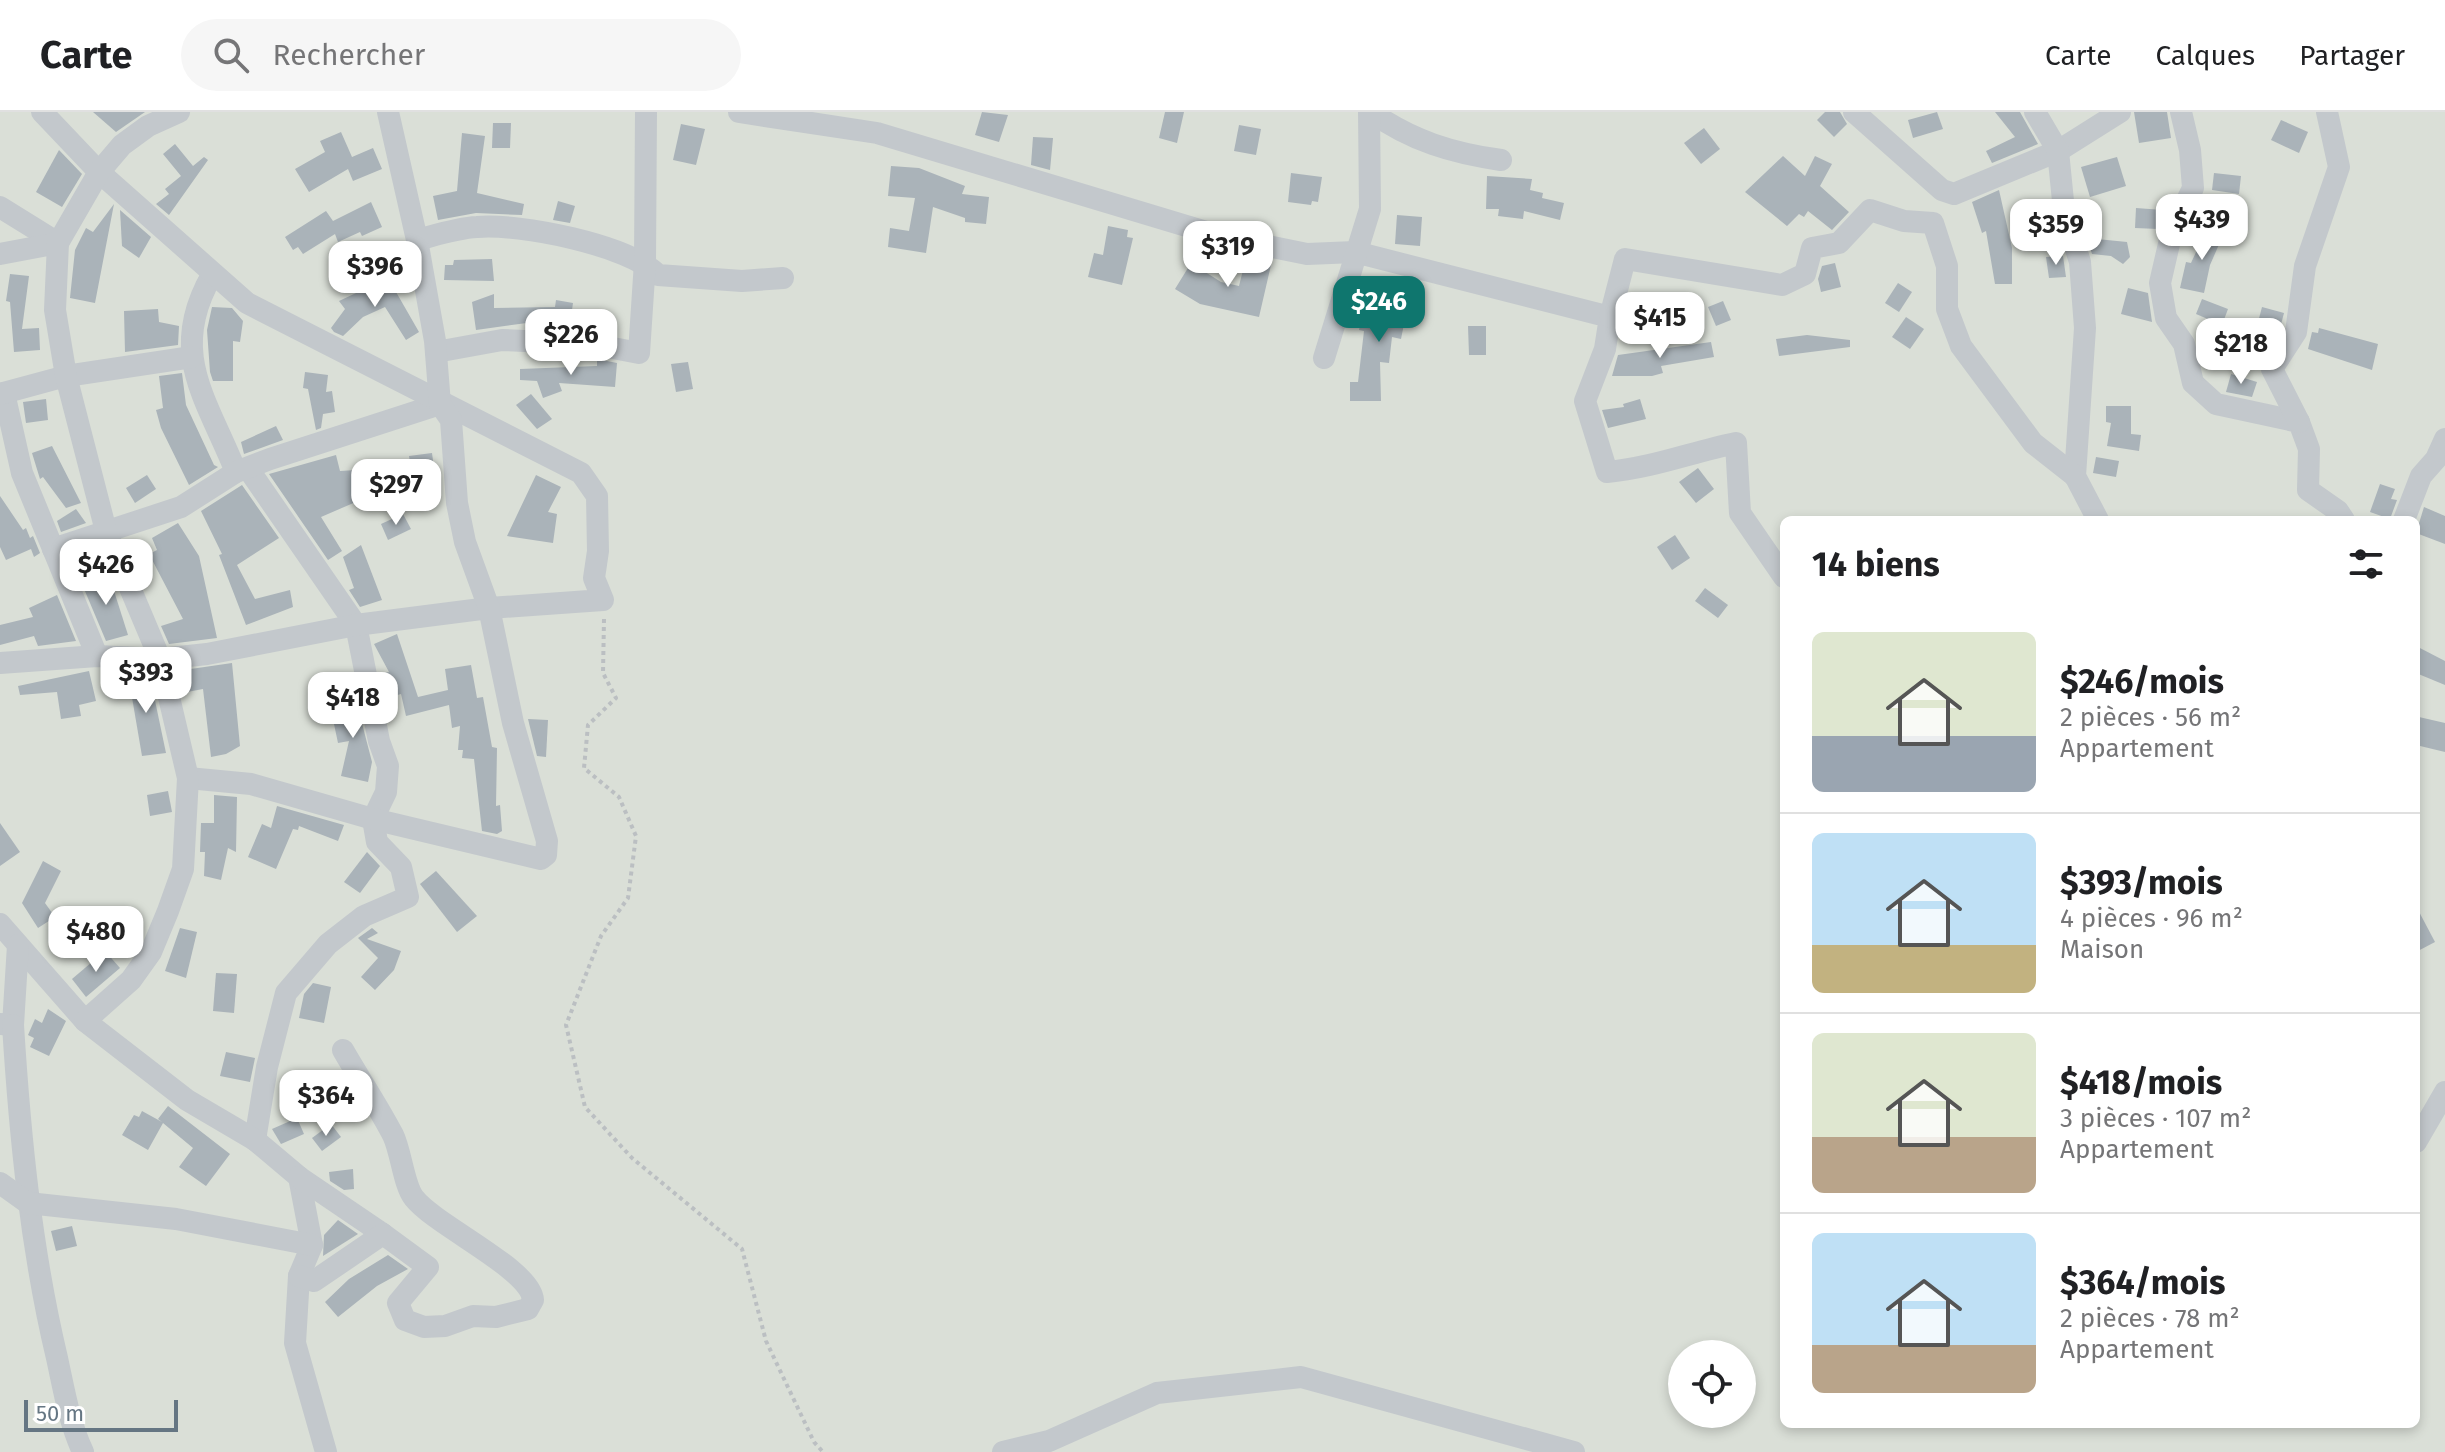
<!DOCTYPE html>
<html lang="fr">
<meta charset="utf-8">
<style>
:root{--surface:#fff;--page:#f6f6f6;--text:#202124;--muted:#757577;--line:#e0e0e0;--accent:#0f766e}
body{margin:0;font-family:"Fira Sans",sans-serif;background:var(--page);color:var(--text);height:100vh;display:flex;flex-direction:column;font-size:30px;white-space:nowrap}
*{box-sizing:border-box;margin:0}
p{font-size:26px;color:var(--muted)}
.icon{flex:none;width:44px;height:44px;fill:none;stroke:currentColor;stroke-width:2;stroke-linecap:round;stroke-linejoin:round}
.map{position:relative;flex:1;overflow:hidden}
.details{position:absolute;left:1780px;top:404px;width:640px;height:912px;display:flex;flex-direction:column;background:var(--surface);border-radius:12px;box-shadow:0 4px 12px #0003}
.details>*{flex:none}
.tools{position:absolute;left:1668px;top:1228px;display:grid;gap:16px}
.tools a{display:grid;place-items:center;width:88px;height:88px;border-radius:50%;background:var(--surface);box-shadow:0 4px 12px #0003;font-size:40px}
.scale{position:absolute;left:24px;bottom:20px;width:154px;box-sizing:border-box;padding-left:8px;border:4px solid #657683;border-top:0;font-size:22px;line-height:28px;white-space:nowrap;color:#657683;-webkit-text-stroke:6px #fff;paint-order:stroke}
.price{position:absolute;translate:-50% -68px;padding:0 18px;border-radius:16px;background:#fff;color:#222;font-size:26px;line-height:52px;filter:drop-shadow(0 2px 4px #0008)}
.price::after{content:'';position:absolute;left:50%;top:48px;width:24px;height:18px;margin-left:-12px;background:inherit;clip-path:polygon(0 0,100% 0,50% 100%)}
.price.on{background:var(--accent);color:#fff}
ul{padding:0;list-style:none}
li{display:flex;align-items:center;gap:24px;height:200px;padding:0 32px}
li+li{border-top:2px solid var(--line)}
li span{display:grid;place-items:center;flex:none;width:224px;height:160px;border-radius:12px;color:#555}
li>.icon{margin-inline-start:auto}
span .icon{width:96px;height:96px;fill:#fffc;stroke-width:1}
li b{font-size:34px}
h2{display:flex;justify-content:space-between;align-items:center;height:96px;padding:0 32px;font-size:34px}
header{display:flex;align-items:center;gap:48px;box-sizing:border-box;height:112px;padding:0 40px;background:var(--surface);border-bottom:2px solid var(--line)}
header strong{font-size:38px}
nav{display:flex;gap:44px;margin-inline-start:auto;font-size:28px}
.search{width:560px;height:72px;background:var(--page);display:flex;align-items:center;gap:20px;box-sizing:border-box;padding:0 28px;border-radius:44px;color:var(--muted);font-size:30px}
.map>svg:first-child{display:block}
.green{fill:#dadfd7;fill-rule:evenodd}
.building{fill:#aab3b9}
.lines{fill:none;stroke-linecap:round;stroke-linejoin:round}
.path{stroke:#bbbfc2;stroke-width:4;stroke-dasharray:4 4;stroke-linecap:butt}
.street{stroke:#c3c8cc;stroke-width:22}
</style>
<header>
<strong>Carte</strong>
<div class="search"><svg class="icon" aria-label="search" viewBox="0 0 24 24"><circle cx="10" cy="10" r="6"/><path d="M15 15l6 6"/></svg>Rechercher</div>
<nav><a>Carte</a><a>Calques</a><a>Partager</a></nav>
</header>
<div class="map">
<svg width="2445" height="1340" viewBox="0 0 2445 1340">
<rect width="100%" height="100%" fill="#fafaf8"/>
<!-- green -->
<path class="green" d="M0,0H2445V1340H0ZM1784,408H2416V1312H1784ZM1682,1242H1742V1302H1682Z"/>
<!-- building -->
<g class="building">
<polygon points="93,0 145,0 116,20"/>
<polygon points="982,0 1008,3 999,30 975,23"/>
<polygon points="1165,0 1184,0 1177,31 1159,26"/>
<polygon points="1825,0 1840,0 1847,12 1834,25 1817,8"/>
<polygon points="1937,0 1943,17 1913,26 1908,8"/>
<polygon points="1995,0 2020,0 2038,32 1992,51 1986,39 2015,25"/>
<polygon points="2134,0 2167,0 2171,26 2139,31"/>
<polygon points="2281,8 2308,20 2299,41 2271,28"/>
<polygon points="493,11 511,11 510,36 492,36"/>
<polygon points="681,12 705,17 696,53 673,48"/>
<polygon points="1239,13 1261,17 1256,43 1234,39"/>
<polygon points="1704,16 1720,37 1701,52 1684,31"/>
<polygon points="341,20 352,45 373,36 382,57 353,69 348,57 309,80 295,57 325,40 320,29"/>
<polygon points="462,21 485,24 477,81 524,92 522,103 476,101 438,108 433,84 457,79"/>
<polygon points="1033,25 1053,26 1050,58 1031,53"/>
<polygon points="175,32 193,54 204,45 208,48 169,103 156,92 169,82 165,77 181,64 163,42"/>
<polygon points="59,38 82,62 62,95 36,80"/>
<polygon points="1783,44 1805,64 1815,44 1832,52 1820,74 1849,100 1832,118 1808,99 1804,105 1799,102 1787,114 1745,80"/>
<polygon points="2117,45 2126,74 2090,85 2081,55"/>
<polygon points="891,54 919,56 965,74 962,82 989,85 986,112 965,110 965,106 933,95 926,141 888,135 890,116 909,119 915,86 888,84"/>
<polygon points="1291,61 1322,65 1318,90 1312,89 1311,93 1288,90"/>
<polygon points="2214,61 2241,64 2239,82 2212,78"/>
<polygon points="1487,64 1532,67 1530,78 1543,81 1542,86 1564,91 1560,108 1524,99 1523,107 1498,104 1499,97 1486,97"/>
<polygon points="1999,78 2012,136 2012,172 1995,172 1986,119 1982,121 1972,90"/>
<polygon points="558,89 575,94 570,111 553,108"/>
<polygon points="371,90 382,115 362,124 360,120 338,130 335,122 303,142 298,135 293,138 285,125 326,99 333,109"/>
<polygon points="114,92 95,191 70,186 75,138 86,116 93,120"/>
<polygon points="2136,96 2163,98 2158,117 2135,116"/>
<polygon points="120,98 151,125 139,146 122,134"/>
<polygon points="1397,103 1422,105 1420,134 1395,132"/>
<polygon points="1108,114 1128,118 1127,125 1133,126 1122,173 1088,165 1094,141 1103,143"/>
<polygon points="2208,114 2224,121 2210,153 2204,181 2180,176 2186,150 2191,151"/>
<polygon points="2087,126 2127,130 2130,145 2123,152 2111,144 2092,142"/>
<polygon points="2063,144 2066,165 2049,166 2046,145"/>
<polygon points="1246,146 1271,153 1259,205 1200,192 1175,177 1191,151 1221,170 1239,174"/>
<polygon points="492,147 494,169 444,168 445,153 453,153 454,148"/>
<polygon points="1835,151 1841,175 1821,180 1818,167 1822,154"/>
<polygon points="10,162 29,164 22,217 39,216 40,238 14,240 10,190 6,189"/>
<polygon points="388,166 419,220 406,228 385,195 363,205 343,224 334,220 331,216 345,197 339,189"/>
<polygon points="1898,171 1912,180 1899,200 1885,191"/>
<polygon points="1405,176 1418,185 1406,202 1401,227 1392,225 1389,251 1380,250 1381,289 1350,289 1350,270 1358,270 1364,219 1359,218 1365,191 1391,197"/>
<polygon points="2128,176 2148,181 2152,210 2121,202"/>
<polygon points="494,182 494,196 555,195 556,188 573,191 571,205 476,218 472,190"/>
<polygon points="2202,187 2228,197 2222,213 2196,202"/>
<polygon points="1723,189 1731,208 1716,214 1708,195"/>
<polygon points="212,195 232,196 243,209 240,230 233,229 233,269 213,269 210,260 207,218"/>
<polygon points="2262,195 2284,201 2279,220 2257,214"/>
<polygon points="158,197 159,210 179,214 178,233 125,240 124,199"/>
<polygon points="1906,205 1924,217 1910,237 1892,225"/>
<polygon points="1468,214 1486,214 1486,243 1469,243"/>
<polygon points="2319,216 2378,232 2372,258 2308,237 2312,220 2318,221"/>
<polygon points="1807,223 1850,228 1850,235 1779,244 1776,227"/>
<polygon points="1711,230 1714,245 1661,254 1663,261 1652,264 1612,264 1618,243"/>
<polygon points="597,247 617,251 615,275 559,271 562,279 543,286 537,269 520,268 520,257 597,254"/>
<polygon points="688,250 693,277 676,280 671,252"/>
<polygon points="305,260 328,263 326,280 332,279 335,300 323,302 321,316 316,318 308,277 303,276"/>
<polygon points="182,261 186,293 214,353 218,355 189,373 161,316 156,298 163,296 159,264"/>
<polygon points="2231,262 2257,270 2252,285 2226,280"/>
<polygon points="531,282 552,307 537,317 516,293"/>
<polygon points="46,287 48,308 26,311 23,290"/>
<polygon points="1640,287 1646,307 1608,316 1602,298 1624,295 1623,292"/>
<polygon points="2106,294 2131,294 2131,322 2141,323 2139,339 2107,334 2111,311 2106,310"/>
<polygon points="276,314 283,328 244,342 241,330"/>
<polygon points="52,334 81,391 66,396 43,365 40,367 32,341"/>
<polygon points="432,341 434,356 412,362 409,344"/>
<polygon points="336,343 340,359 356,358 365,386 321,405 342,439 328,448 269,362"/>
<polygon points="2096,345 2119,349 2116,365 2093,361"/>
<polygon points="1698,356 1714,377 1696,391 1679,370"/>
<polygon points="147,363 156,377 135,391 126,376"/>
<polygon points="536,363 561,375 548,400 557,402 553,431 507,424"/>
<polygon points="2380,372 2395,377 2391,387 2397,388 2390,407 2370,400"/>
<polygon points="242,373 279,426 237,453 255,487 290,478 293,495 246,513 219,443 222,442 201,399"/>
<polygon points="0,384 23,418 26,416 30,426 33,424 40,441 34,445 31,437 6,448 0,435"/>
<polygon points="2424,395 2445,404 2445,432 2416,421"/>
<polygon points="76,397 86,411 61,420 57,409"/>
<polygon points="403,402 411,417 388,428 381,412"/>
<polygon points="178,411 199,444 217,526 169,532 161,514 183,507 149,442 157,438 152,426"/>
<polygon points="1675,423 1690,446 1672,458 1657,435"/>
<polygon points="361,433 382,488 360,495 349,478 354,476 343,445"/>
<polygon points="108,460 128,523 106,529 82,472"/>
<polygon points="1705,476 1728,493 1718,506 1695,489"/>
<polygon points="57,483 76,529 38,534 34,524 0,533 0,513 33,505 29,496"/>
<polygon points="397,522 418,585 448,578 445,557 471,553 477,586 483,585 492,635 497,636 496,694 500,693 502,719 497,722 482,719 474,647 462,646 463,638 458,638 460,614 452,616 449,593 406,604 401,582 387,586 380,562 389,560 374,532"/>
<polygon points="2416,534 2445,549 2445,573 2416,561"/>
<polygon points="232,551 240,634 226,642 211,645 203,577 182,581 177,559"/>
<polygon points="89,559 96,589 79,593 81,604 61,607 57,580 20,583 18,574"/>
<polygon points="149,560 166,641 142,644 128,562"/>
<polygon points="333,573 358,596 372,650 368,670 341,664 349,629 338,631 334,612 350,609 329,577"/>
<polygon points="2419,605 2445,611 2445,640 2416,633"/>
<polygon points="528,607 548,608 546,645 537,644"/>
<polygon points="168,679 172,700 150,704 147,683"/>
<polygon points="214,683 237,685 236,740 228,736 221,768 204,764 205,740 200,740 201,711 214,711"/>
<polygon points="277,694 344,713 338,729 299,714 298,718 293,717 276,757 248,745 262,712 271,716"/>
<polygon points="0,711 20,740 0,754"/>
<polygon points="367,740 380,754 360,781 344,770"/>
<polygon points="43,749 61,759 45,791 55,805 38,816 22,791"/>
<polygon points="436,759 477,804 457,820 420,772"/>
<polygon points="2416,794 2435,830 2416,840"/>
<polygon points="110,799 118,820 101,826 93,806"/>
<polygon points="180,816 197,820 186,866 165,859"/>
<polygon points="372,816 378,821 367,827 401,839 394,858 375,878 361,865 378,846 358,826"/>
<polygon points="105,839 120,856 86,885 72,867"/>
<polygon points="216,861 237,862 234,901 213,899"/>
<polygon points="313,871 331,875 324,911 299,906 304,882"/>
<polygon points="48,897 66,909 49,944 30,935 34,926 28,923 35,907 42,911"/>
<polygon points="226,940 255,946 250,970 220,964"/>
<polygon points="168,994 230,1042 206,1074 179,1055 193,1036 163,1011 148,1038 122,1023 134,1003 139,1005 142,999 162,1010 158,1007"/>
<polygon points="297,1006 304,1022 281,1032 272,1017"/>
<polygon points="331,1012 341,1025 322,1039 312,1026"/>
<polygon points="353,1057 354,1077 344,1078 330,1069 329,1060"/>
<polygon points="338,1108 358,1122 323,1144 324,1123"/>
<polygon points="72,1114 77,1134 56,1139 51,1119"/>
<polygon points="388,1143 408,1157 377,1174 338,1205 325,1190 349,1167"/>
</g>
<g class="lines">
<!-- path -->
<polyline class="path" points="604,507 603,561 616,586 588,613 584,656 619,685 636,724 628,786 601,824 566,913 585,995 632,1046 742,1137 766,1229 814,1330 823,1340"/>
<!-- street -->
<g class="street">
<path d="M739,0L877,21L1223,125L1307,142L1355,140L1610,205L1605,237L1585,289L1607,360C1652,356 1692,340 1736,331L1740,401L1784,465"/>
<path d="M1371,0C1412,29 1452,41 1501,48"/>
<polyline points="1854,0 1942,78 1954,82 2058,39 2120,0"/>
<polyline points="2035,0 2058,39 2064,99 2080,150 2085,216 2075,364 2098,408"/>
<polyline points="2181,0 2190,38 2193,76 2172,119 2160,171 2166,206 2184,232 2193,271 2216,292 2299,310 2309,337 2308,378 2338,399 2344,408"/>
<polyline points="0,95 58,131"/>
<path d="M417,128C436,123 457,116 477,115C519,111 629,133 658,163L742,169L783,166"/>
<polyline points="0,142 58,131"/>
<path d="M212,163C167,241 207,287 236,360"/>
<polyline points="1610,205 1625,147 1782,173 1805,162 1812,136 1839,131 1870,98 1904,109 1933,111 1947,154 1947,197 1961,234 2033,331 2075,364"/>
<polyline points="436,240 502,228 592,232 639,241 645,150 646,0"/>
<polyline points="1324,246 1370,97 1369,0"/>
<polyline points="4,281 22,361 97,544"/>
<polyline points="0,282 66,264 192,245"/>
<polyline points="2299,310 2272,257 2296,220 2305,154 2339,55 2327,0"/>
<polyline points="249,358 356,513 379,629 388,654 386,680 373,707 377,730 401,755 408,785 364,804 328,832 286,881 267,955 255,1028"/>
<polyline points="2404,408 2421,364 2436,347 2445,327"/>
<polyline points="53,437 181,395 236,360 270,347 440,292"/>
<polyline points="0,551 97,544 160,547 207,542 356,513 489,496 603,488 594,466 598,439 597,384 581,361 247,191 99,60 42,0"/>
<polyline points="188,666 251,672 373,707 541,747 546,743 547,729 513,611 489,496 465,430 457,391 451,308 440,292 435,229 417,128 388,0"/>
<polyline points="0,812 85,909 187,988 255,1028 299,1065 312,1133 299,1164 295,1231 326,1340"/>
<polyline points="85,909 131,868 151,840 168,799 183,757 188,666 160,547 106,419 66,264 55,198 58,131 99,60 122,33 148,14 179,0"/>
<polyline points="0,912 13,913 18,833"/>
<path d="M13,913C20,1025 31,1137 57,1246C64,1278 69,1310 83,1340"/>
<polyline points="2416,1030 2445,980"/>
<polyline points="299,1065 383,1122"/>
<polyline points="0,1071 28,1091 176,1107 312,1133"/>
<path d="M299,1164L314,1169L383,1122L428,1155L398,1191L405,1208L424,1215L445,1214L473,1204L496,1205L528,1197L533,1188C531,1157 436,1114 414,1086C404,1074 401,1039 393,1023C378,994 359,966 343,938"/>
<polyline points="1003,1340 1049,1329 1157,1281 1301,1265 1574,1340"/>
</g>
</g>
</svg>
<div class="tools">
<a><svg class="icon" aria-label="locate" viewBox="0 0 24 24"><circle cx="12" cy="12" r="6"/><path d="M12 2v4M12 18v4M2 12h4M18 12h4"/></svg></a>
</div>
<div class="scale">50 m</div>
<b class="price" style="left:2202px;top:150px">$439</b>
<b class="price" style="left:2056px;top:155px">$359</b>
<b class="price" style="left:1228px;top:177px">$319</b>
<b class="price" style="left:375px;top:197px">$396</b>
<b class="price on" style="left:1379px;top:232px">$246</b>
<b class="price" style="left:1660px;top:248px">$415</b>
<b class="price" style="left:571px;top:265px">$226</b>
<b class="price" style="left:2241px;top:274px">$218</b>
<b class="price" style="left:396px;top:415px">$297</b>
<b class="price" style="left:106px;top:495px">$426</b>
<b class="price" style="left:146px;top:603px">$393</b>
<b class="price" style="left:353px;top:628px">$418</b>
<b class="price" style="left:96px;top:862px">$480</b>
<b class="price" style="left:326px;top:1026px">$364</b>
<section class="details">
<h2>14 biens<svg class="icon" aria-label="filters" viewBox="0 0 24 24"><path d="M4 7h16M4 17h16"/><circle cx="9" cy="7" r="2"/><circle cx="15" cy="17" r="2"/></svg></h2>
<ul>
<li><span style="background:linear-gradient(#dfe7d0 65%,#9aa5b1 0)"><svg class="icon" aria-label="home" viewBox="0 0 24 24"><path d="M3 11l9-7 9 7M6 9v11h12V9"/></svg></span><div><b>$246/mois</b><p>2 pièces · 56 m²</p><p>Appartement</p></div></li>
<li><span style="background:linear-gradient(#bfe0f5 70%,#c2b280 0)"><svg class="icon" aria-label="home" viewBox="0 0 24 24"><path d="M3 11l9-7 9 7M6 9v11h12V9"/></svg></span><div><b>$393/mois</b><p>4 pièces · 96 m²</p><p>Maison</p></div></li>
<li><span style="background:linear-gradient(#dfe7d0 65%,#b9a48a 0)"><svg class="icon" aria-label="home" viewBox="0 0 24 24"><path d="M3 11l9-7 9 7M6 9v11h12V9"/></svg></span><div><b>$418/mois</b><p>3 pièces · 107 m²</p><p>Appartement</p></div></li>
<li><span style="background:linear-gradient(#bfe0f5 70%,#b9a48a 0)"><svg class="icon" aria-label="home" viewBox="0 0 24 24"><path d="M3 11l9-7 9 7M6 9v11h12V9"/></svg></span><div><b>$364/mois</b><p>2 pièces · 78 m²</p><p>Appartement</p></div></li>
</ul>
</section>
</div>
